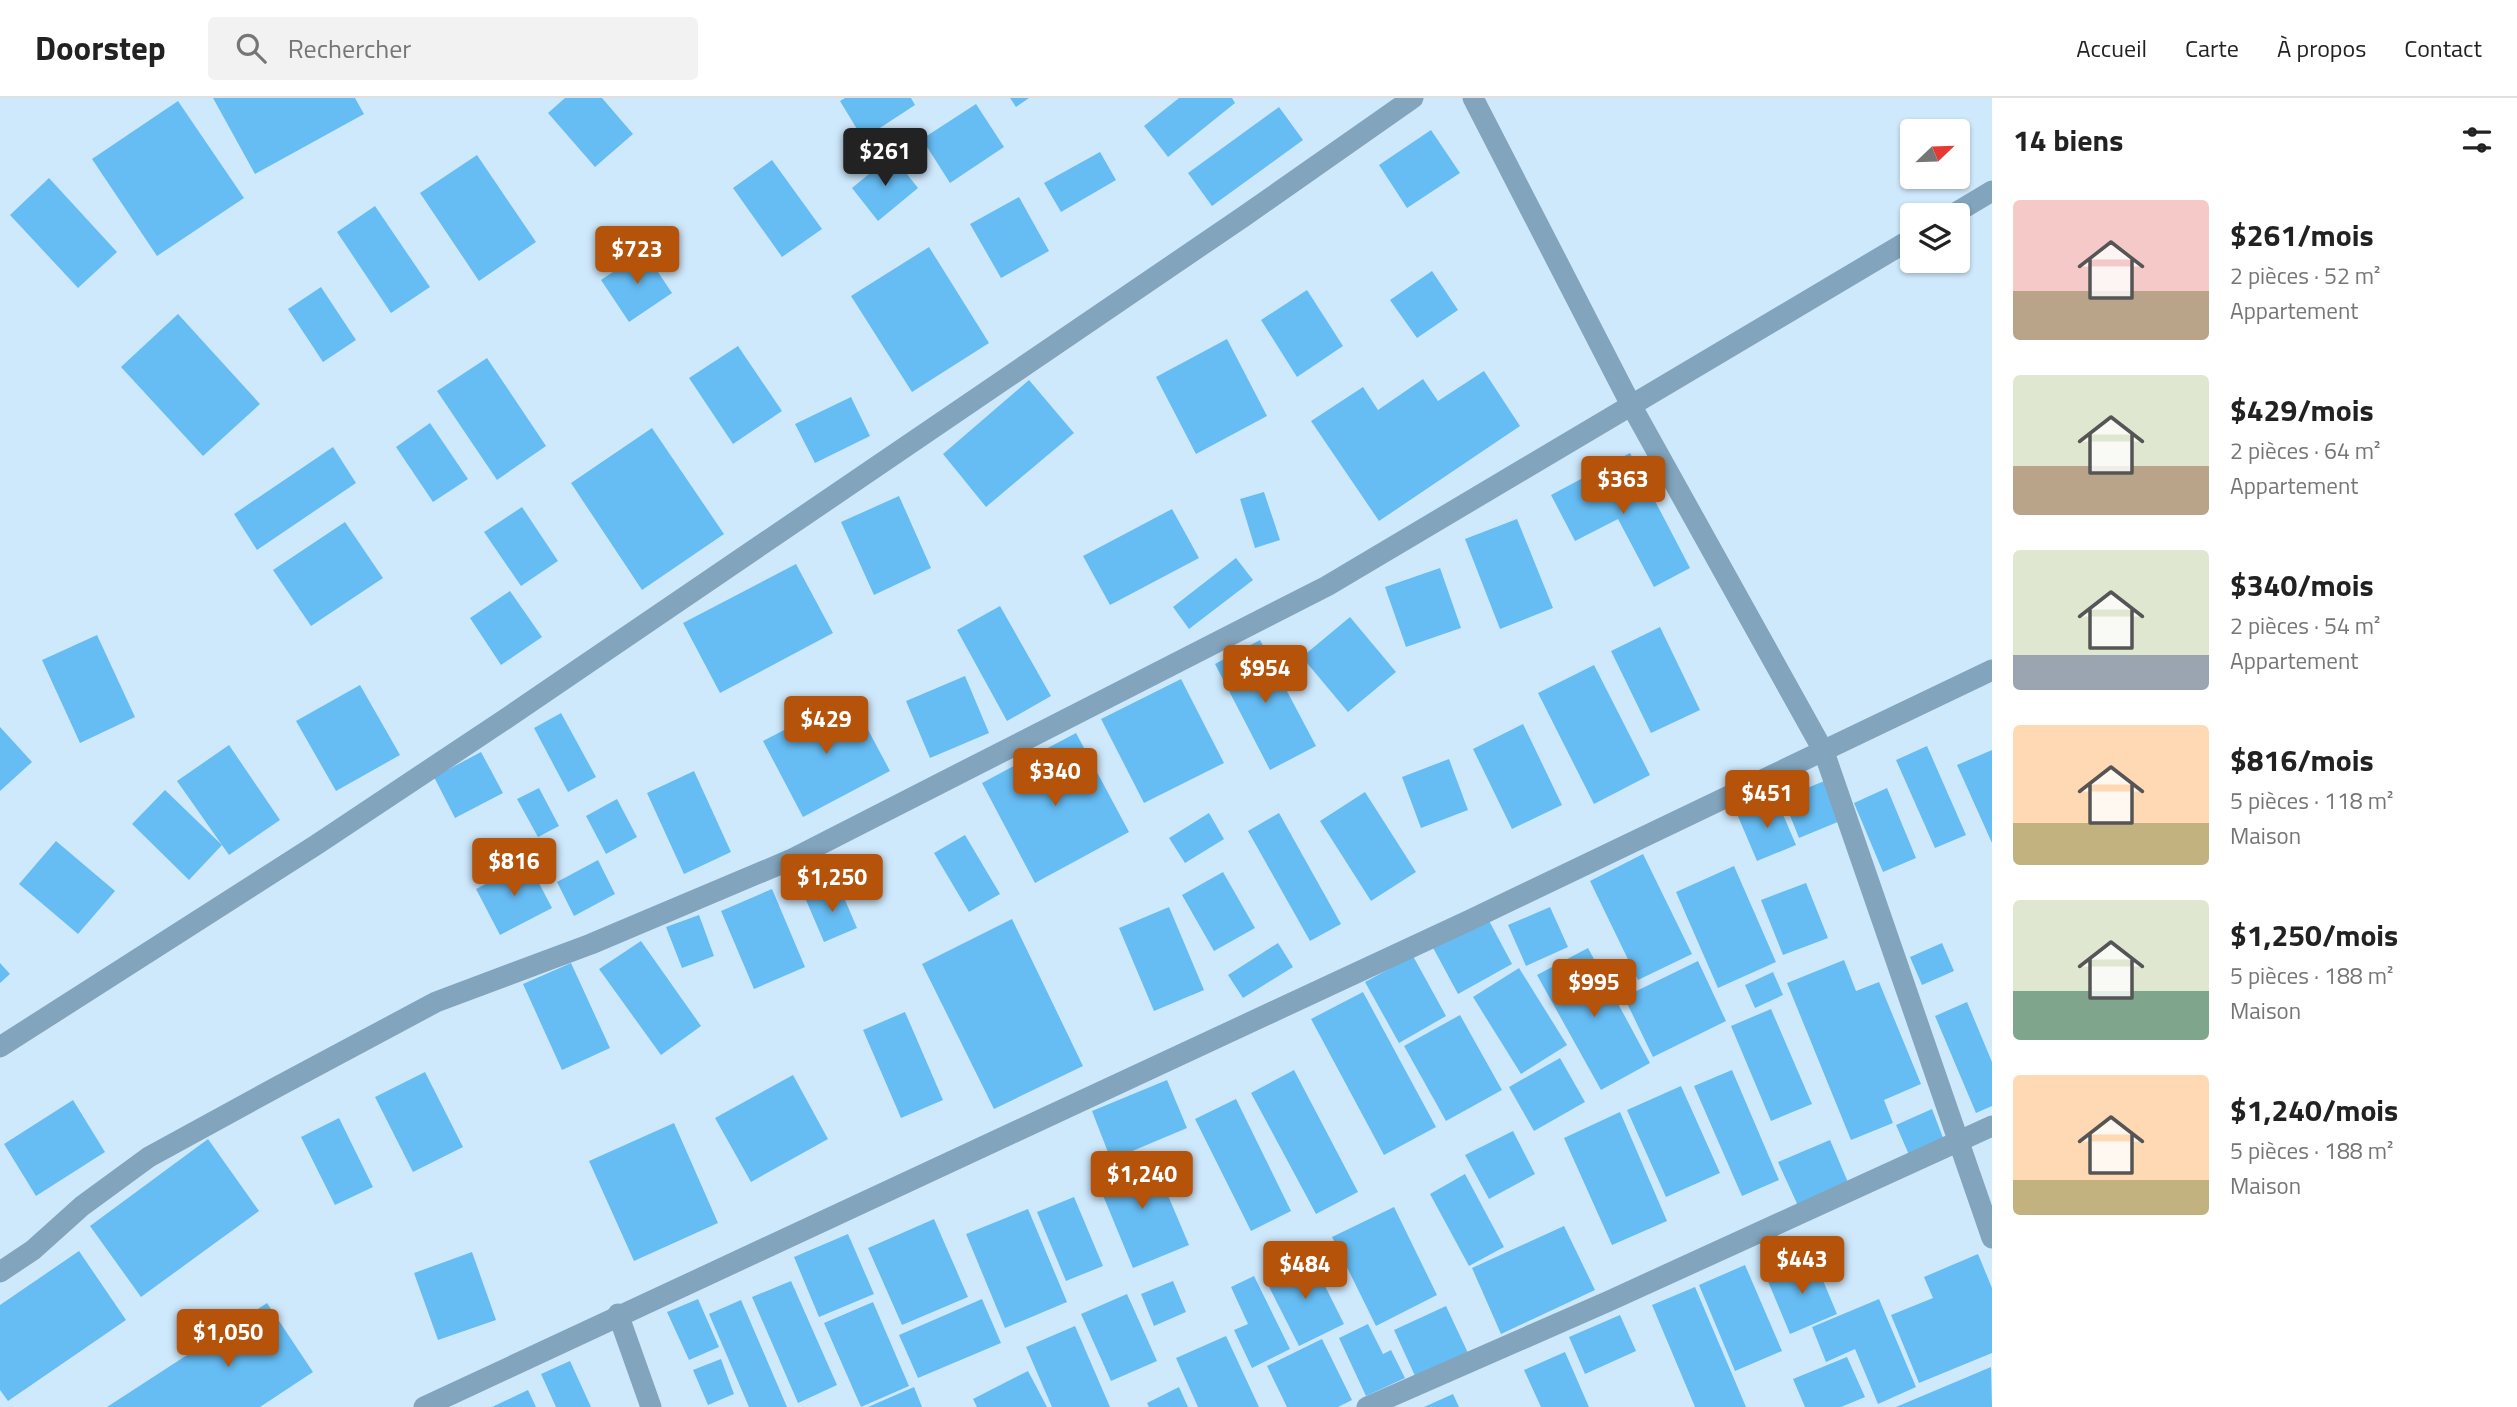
<!DOCTYPE html>
<html lang="fr">
<meta charset="utf-8">
<style>
:root{--surface:#fff;--page:#f2f2f2;--text:#222;--muted:#767676;--line:#e0e0e0;--accent:#b45309}
body{margin:0;font-family:"Titillium Web",sans-serif;background:var(--page);color:var(--text);height:100vh;display:flex;flex-direction:column;font-size:26px;white-space:nowrap}
*{box-sizing:border-box;margin:0}
p{font-size:23px;color:var(--muted)}
.icon{flex:none;width:38px;height:38px;fill:none;stroke:currentColor;stroke-width:2;stroke-linecap:round;stroke-linejoin:round}
.map{position:relative;flex:1;overflow:hidden}
.drawer{display:flex;flex-direction:column;background:var(--surface);width:525px}
.drawer>*{flex:none}
.needle{width:46px;rotate:67deg}
.controls{position:absolute;left:1900px;top:21px;display:grid;gap:14px}
.controls a{display:grid;place-items:center;width:70px;height:70px;border-radius:7px;background:var(--surface);box-shadow:0 2px 5px #0004;font-size:35px}
.price{position:absolute;translate:-50% -60px;padding:0 16px;border-radius:7px;background:var(--accent);color:#fff;font-size:23px;line-height:46px;filter:drop-shadow(0 2px 4px #0008)}
.price::after{content:'';position:absolute;left:50%;top:42px;width:21px;height:16px;margin-left:-10px;background:inherit;clip-path:polygon(0 0,100% 0,50% 100%)}
.price.on{background:#222;color:#fff}
ul{padding:0;list-style:none}
li{display:flex;align-items:center;gap:21px;height:175px;padding:0 21px}
li span{display:grid;place-items:center;flex:none;width:196px;height:140px;border-radius:7px;color:#555}
li>.icon{margin-inline-start:auto}
span .icon{width:84px;height:84px;fill:#fffc;stroke-width:1}
li b{font-size:30px}
h2{display:flex;justify-content:space-between;align-items:center;height:84px;padding:0 21px;font-size:30px}
header{display:flex;align-items:center;gap:42px;box-sizing:border-box;height:98px;padding:0 35px;background:var(--surface);border-bottom:2px solid var(--line)}
header strong{font-size:33px}
nav{display:flex;gap:38px;margin-inline-start:auto;font-size:24px}
.search{width:490px;height:63px;background:var(--page);display:flex;align-items:center;gap:18px;box-sizing:border-box;padding:0 24px;border-radius:7px;color:var(--muted);font-size:26px}
main{display:flex;flex:1;min-height:0}
.map>svg:first-child{display:block}
.building{fill:#66bdf4}
.lines{fill:none;stroke-linecap:round;stroke-linejoin:round}
.minor{stroke:#82a4bc;stroke-width:21}
</style>
<header>
<strong>Doorstep</strong>
<div class="search"><svg class="icon" aria-label="search" viewBox="0 0 24 24"><circle cx="10" cy="10" r="6"/><path d="M15 15l6 6"/></svg>Rechercher</div>
<nav><a>Accueil</a><a>Carte</a><a>À propos</a><a>Contact</a></nav>
</header>
<main>
<div class="map">
<svg width="1992" height="1309" viewBox="0 0 1992 1309">
<rect width="100%" height="100%" fill="#cfe9fc"/>
<!-- building -->
<g class="building">
<polygon points="213,0 355,0 364,16 255,76"/>
<polygon points="565,0 602,0 633,36 595,69 548,15"/>
<polygon points="845,0 911,0 915,7 863,41 840,3"/>
<polygon points="1010,0 1029,0 1016,9"/>
<polygon points="1179,0 1232,0 1235,5 1168,59 1144,28"/>
<polygon points="178,3 244,100 157,158 92,61"/>
<polygon points="976,6 1004,49 950,85 922,41"/>
<polygon points="1279,9 1303,42 1212,108 1188,75"/>
<polygon points="1431,32 1460,75 1407,110 1379,67"/>
<polygon points="1100,54 1116,82 1061,114 1044,85"/>
<polygon points="477,57 536,144 479,183 420,95"/>
<polygon points="892,57 918,90 878,123 852,90"/>
<polygon points="772,62 822,131 782,159 733,90"/>
<polygon points="49,80 117,154 78,190 10,117"/>
<polygon points="1019,99 1049,153 1001,180 970,126"/>
<polygon points="375,108 430,189 391,215 337,134"/>
<polygon points="929,149 989,245 912,294 851,198"/>
<polygon points="644,153 672,195 629,224 601,182"/>
<polygon points="1432,173 1458,212 1417,240 1390,202"/>
<polygon points="321,189 356,242 323,264 288,211"/>
<polygon points="1307,192 1343,248 1297,279 1261,222"/>
<polygon points="178,216 260,306 203,358 121,269"/>
<polygon points="1227,241 1267,318 1196,356 1156,279"/>
<polygon points="738,248 782,313 733,346 689,280"/>
<polygon points="487,260 546,348 497,382 437,293"/>
<polygon points="1484,273 1520,328 1379,423 1311,323 1363,289 1378,312 1423,281 1438,303"/>
<polygon points="1029,282 1074,335 986,409 943,356"/>
<polygon points="851,299 870,338 815,365 795,326"/>
<polygon points="430,325 468,381 433,404 396,349"/>
<polygon points="652,330 724,436 642,492 571,385"/>
<polygon points="333,349 356,385 257,452 234,416"/>
<polygon points="1630,355 1690,470 1654,489 1618,421 1575,443 1551,397"/>
<polygon points="1264,394 1280,442 1255,450 1240,401"/>
<polygon points="899,398 931,470 874,497 841,424"/>
<polygon points="522,409 558,463 521,488 484,434"/>
<polygon points="1172,411 1199,460 1110,507 1083,458"/>
<polygon points="1517,421 1553,510 1500,531 1465,441"/>
<polygon points="345,424 383,480 311,528 273,472"/>
<polygon points="1236,460 1253,482 1189,531 1173,509"/>
<polygon points="796,466 833,535 720,595 683,525"/>
<polygon points="1440,470 1461,530 1406,549 1385,489"/>
<polygon points="510,493 542,539 501,567 470,520"/>
<polygon points="1000,508 1051,598 1007,623 957,532"/>
<polygon points="1350,519 1396,574 1348,614 1302,559"/>
<polygon points="1660,529 1700,612 1651,635 1611,553"/>
<polygon points="97,537 135,619 80,645 42,562"/>
<polygon points="1260,542 1316,648 1270,672 1215,566"/>
<polygon points="1594,567 1650,677 1594,706 1538,595"/>
<polygon points="965,578 989,635 930,660 906,603"/>
<polygon points="1181,581 1224,665 1144,705 1101,621"/>
<polygon points="360,587 400,657 336,693 296,623"/>
<polygon points="850,598 890,673 803,719 763,643"/>
<polygon points="561,615 596,679 568,694 534,630"/>
<polygon points="1523,626 1562,707 1512,731 1473,651"/>
<polygon points="0,629 32,664 0,693"/>
<polygon points="1076,635 1129,734 1035,785 982,685"/>
<polygon points="229,647 280,722 229,757 177,683"/>
<polygon points="1927,648 1966,737 1935,750 1896,662"/>
<polygon points="1992,652 1992,745 1957,667"/>
<polygon points="481,654 503,695 455,720 434,679"/>
<polygon points="1449,661 1468,712 1421,730 1402,679"/>
<polygon points="694,673 731,754 684,776 647,695"/>
<polygon points="1829,681 1845,721 1799,740 1783,700"/>
<polygon points="539,690 559,728 538,739 517,701"/>
<polygon points="1887,690 1916,760 1883,774 1854,705"/>
<polygon points="165,692 222,747 189,782 132,726"/>
<polygon points="1365,694 1416,774 1371,803 1320,723"/>
<polygon points="1776,700 1796,747 1757,763 1737,716"/>
<polygon points="617,701 637,739 606,756 586,718"/>
<polygon points="1209,715 1224,741 1185,765 1169,740"/>
<polygon points="1279,715 1341,826 1310,843 1248,733"/>
<polygon points="965,737 1000,796 969,814 934,755"/>
<polygon points="56,743 115,793 78,836 19,786"/>
<polygon points="1643,756 1692,856 1638,882 1590,783"/>
<polygon points="598,762 615,796 574,818 557,784"/>
<polygon points="528,764 552,810 500,837 476,791"/>
<polygon points="1734,768 1776,864 1718,890 1676,794"/>
<polygon points="1223,774 1255,830 1214,853 1182,797"/>
<polygon points="1806,785 1828,840 1783,857 1761,802"/>
<polygon points="839,788 857,830 824,844 806,802"/>
<polygon points="772,791 805,869 754,891 721,813"/>
<polygon points="1169,809 1204,892 1154,913 1119,830"/>
<polygon points="1550,809 1568,849 1526,868 1508,827"/>
<polygon points="699,817 714,858 682,870 666,829"/>
<polygon points="1486,817 1512,866 1458,896 1431,846"/>
<polygon points="1012,821 1083,968 994,1011 922,866"/>
<polygon points="641,843 701,928 661,957 599,871"/>
<polygon points="1278,845 1293,869 1243,900 1228,877"/>
<polygon points="1942,845 1954,873 1922,887 1910,859"/>
<polygon points="1588,850 1650,965 1601,992 1537,877"/>
<polygon points="1413,858 1446,918 1399,945 1365,884"/>
<polygon points="1844,862 1856,893 1879,884 1921,986 1884,1002 1893,1025 1851,1042 1787,885"/>
<polygon points="1698,863 1726,923 1653,959 1624,899"/>
<polygon points="0,865 10,876 0,885"/>
<polygon points="571,865 610,950 562,972 523,886"/>
<polygon points="1519,870 1567,947 1521,976 1473,899"/>
<polygon points="1773,874 1783,897 1755,910 1745,887"/>
<polygon points="1363,894 1436,1029 1384,1057 1311,921"/>
<polygon points="1967,904 1992,964 1992,1008 1976,1015 1935,918"/>
<polygon points="1771,911 1812,1006 1771,1023 1731,928"/>
<polygon points="905,914 943,1002 901,1020 863,932"/>
<polygon points="1460,917 1502,992 1446,1023 1404,948"/>
<polygon points="1560,960 1585,1004 1534,1033 1509,989"/>
<polygon points="1294,972 1358,1094 1316,1116 1251,995"/>
<polygon points="1732,972 1779,1082 1742,1098 1694,988"/>
<polygon points="425,974 463,1049 413,1074 375,999"/>
<polygon points="793,977 828,1041 751,1084 715,1020"/>
<polygon points="1167,982 1187,1030 1111,1062 1092,1013"/>
<polygon points="1681,988 1720,1075 1666,1099 1627,1012"/>
<polygon points="1236,1001 1291,1113 1251,1133 1195,1021"/>
<polygon points="73,1002 105,1054 36,1098 4,1046"/>
<polygon points="1932,1011 1945,1045 1910,1059 1896,1027"/>
<polygon points="1620,1014 1667,1123 1612,1147 1564,1040"/>
<polygon points="339,1020 373,1089 335,1107 301,1039"/>
<polygon points="674,1025 718,1125 634,1163 589,1063"/>
<polygon points="1513,1033 1535,1076 1489,1101 1465,1057"/>
<polygon points="208,1041 259,1113 141,1199 90,1128"/>
<polygon points="1830,1042 1850,1089 1799,1110 1778,1064"/>
<polygon points="1150,1055 1189,1147 1133,1170 1095,1078"/>
<polygon points="1465,1076 1504,1149 1469,1168 1430,1096"/>
<polygon points="1074,1099 1103,1168 1066,1183 1037,1114"/>
<polygon points="1394,1109 1437,1197 1376,1228 1332,1139"/>
<polygon points="1028,1111 1067,1204 1005,1230 966,1136"/>
<polygon points="934,1121 968,1199 902,1227 868,1150"/>
<polygon points="1564,1128 1595,1192 1501,1236 1472,1170"/>
<polygon points="848,1136 874,1196 819,1219 794,1159"/>
<polygon points="79,1153 126,1222 8,1303 0,1292 0,1207"/>
<polygon points="472,1154 496,1222 438,1242 414,1175"/>
<polygon points="1978,1156 1992,1190 1992,1255 1919,1285 1891,1217 1933,1200 1924,1179"/>
<polygon points="1310,1158 1344,1226 1299,1248 1265,1181"/>
<polygon points="1814,1161 1837,1216 1790,1236 1767,1181"/>
<polygon points="1745,1167 1782,1253 1735,1273 1699,1187"/>
<polygon points="1254,1178 1290,1251 1252,1270 1234,1232 1248,1226 1231,1189"/>
<polygon points="791,1183 837,1287 798,1305 752,1199"/>
<polygon points="1173,1183 1186,1214 1154,1228 1141,1196"/>
<polygon points="1695,1189 1746,1309 1695,1309 1652,1207"/>
<polygon points="1127,1196 1157,1263 1111,1283 1081,1216"/>
<polygon points="698,1201 719,1249 689,1262 667,1214"/>
<polygon points="982,1201 1001,1245 918,1280 899,1237"/>
<polygon points="1879,1201 1916,1289 1878,1306 1855,1251 1826,1264 1812,1229"/>
<polygon points="741,1202 787,1309 749,1309 709,1216"/>
<polygon points="873,1204 909,1288 861,1309 824,1225"/>
<polygon points="267,1205 313,1274 260,1309 107,1309"/>
<polygon points="1446,1208 1468,1255 1416,1280 1394,1232"/>
<polygon points="1620,1217 1636,1253 1585,1276 1569,1239"/>
<polygon points="1368,1226 1383,1256 1391,1252 1405,1280 1366,1298 1339,1240"/>
<polygon points="1075,1228 1110,1309 1052,1309 1026,1249"/>
<polygon points="1226,1238 1259,1309 1198,1309 1176,1260"/>
<polygon points="1322,1241 1352,1302 1338,1309 1287,1309 1267,1268"/>
<polygon points="1565,1254 1589,1309 1541,1309 1524,1272"/>
<polygon points="1847,1259 1865,1299 1841,1309 1805,1309 1793,1281"/>
<polygon points="721,1261 734,1296 708,1307 693,1272"/>
<polygon points="570,1263 591,1309 556,1309 541,1276"/>
<polygon points="1991,1269 1992,1309 1896,1309"/>
<polygon points="1028,1273 1047,1309 977,1309 973,1301"/>
<polygon points="914,1289 922,1309 868,1309"/>
<polygon points="1179,1289 1188,1309 1149,1309 1147,1305"/>
<polygon points="528,1292 536,1309 492,1309"/>
<polygon points="1453,1296 1459,1309 1424,1309"/>
</g>
<g class="lines">
<!-- minor -->
<g class="minor">
<polyline points="1473,0 1631,307 1824,654 1992,1140"/>
<polyline points="1952,117 1992,93"/>
<polyline points="0,949 316,747 507,620 1243,119 1413,0"/>
<polyline points="0,1174 33,1152 82,1108 149,1059 277,989 436,904 591,846 790,762 1327,488 1913,140"/>
<polyline points="618,1216 651,1309"/>
<polyline points="424,1309 1470,822 1992,572"/>
<polyline points="1367,1309 1609,1203 1992,1028"/>
</g>
</g>
</svg>
<div class="controls">
<a><svg class="needle" viewBox="-14 -14 28 28"><path d="M0-13l5 13h-10z" fill="#e53935"/><path d="M0 13l5-13h-10z" fill="#767676"/></svg></a>
<a><svg class="icon" aria-label="layers" viewBox="0 0 24 24"><path d="M12 4l9 5-9 5-9-5zM3 14l9 5 9-5"/></svg></a>
</div>
<b class="price on" style="left:885px;top:90px">$261</b>
<b class="price" style="left:637px;top:188px">$723</b>
<b class="price" style="left:1623px;top:418px">$363</b>
<b class="price" style="left:1265px;top:607px">$954</b>
<b class="price" style="left:826px;top:658px">$429</b>
<b class="price" style="left:1055px;top:710px">$340</b>
<b class="price" style="left:1767px;top:732px">$451</b>
<b class="price" style="left:514px;top:800px">$816</b>
<b class="price" style="left:832px;top:816px">$1,250</b>
<b class="price" style="left:1594px;top:921px">$995</b>
<b class="price" style="left:1142px;top:1113px">$1,240</b>
<b class="price" style="left:1802px;top:1198px">$443</b>
<b class="price" style="left:1305px;top:1203px">$484</b>
<b class="price" style="left:228px;top:1271px">$1,050</b>
</div>
<section class="drawer">
<h2>14 biens<svg class="icon" aria-label="filters" viewBox="0 0 24 24"><path d="M4 7h16M4 17h16"/><circle cx="9" cy="7" r="2"/><circle cx="15" cy="17" r="2"/></svg></h2>
<ul>
<li><span style="background:linear-gradient(#f6c9c9 65%,#b9a48a 0)"><svg class="icon" aria-label="home" viewBox="0 0 24 24"><path d="M3 11l9-7 9 7M6 9v11h12V9"/></svg></span><div><b>$261/mois</b><p>2 pièces · 52 m²</p><p>Appartement</p></div></li>
<li><span style="background:linear-gradient(#dfe7d0 65%,#b9a48a 0)"><svg class="icon" aria-label="home" viewBox="0 0 24 24"><path d="M3 11l9-7 9 7M6 9v11h12V9"/></svg></span><div><b>$429/mois</b><p>2 pièces · 64 m²</p><p>Appartement</p></div></li>
<li><span style="background:linear-gradient(#dfe7d0 75%,#9aa5b1 0)"><svg class="icon" aria-label="home" viewBox="0 0 24 24"><path d="M3 11l9-7 9 7M6 9v11h12V9"/></svg></span><div><b>$340/mois</b><p>2 pièces · 54 m²</p><p>Appartement</p></div></li>
<li><span style="background:linear-gradient(#ffd9b3 70%,#c2b280 0)"><svg class="icon" aria-label="home" viewBox="0 0 24 24"><path d="M3 11l9-7 9 7M6 9v11h12V9"/></svg></span><div><b>$816/mois</b><p>5 pièces · 118 m²</p><p>Maison</p></div></li>
<li><span style="background:linear-gradient(#dfe7d0 65%,#7fa58c 0)"><svg class="icon" aria-label="home" viewBox="0 0 24 24"><path d="M3 11l9-7 9 7M6 9v11h12V9"/></svg></span><div><b>$1,250/mois</b><p>5 pièces · 188 m²</p><p>Maison</p></div></li>
<li><span style="background:linear-gradient(#ffd9b3 75%,#c2b280 0)"><svg class="icon" aria-label="home" viewBox="0 0 24 24"><path d="M3 11l9-7 9 7M6 9v11h12V9"/></svg></span><div><b>$1,240/mois</b><p>5 pièces · 188 m²</p><p>Maison</p></div></li>
</ul>
</section>
</main>
